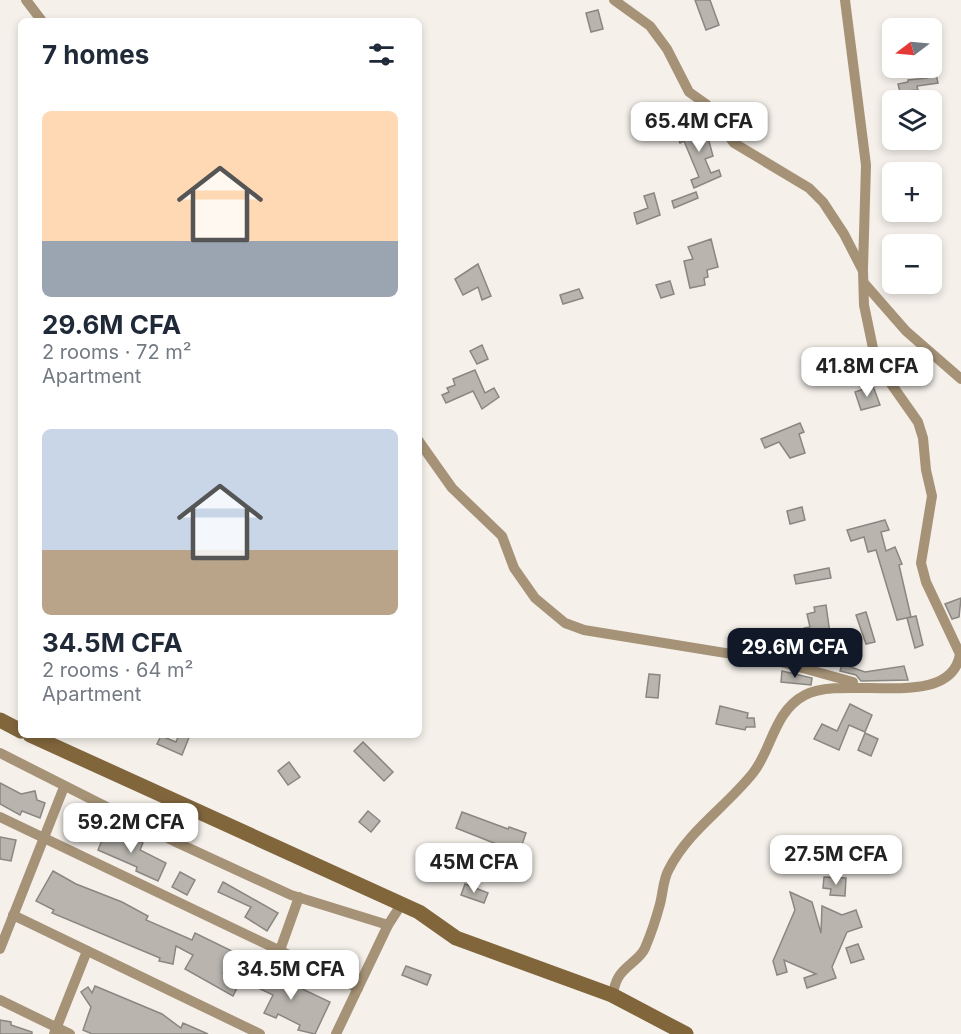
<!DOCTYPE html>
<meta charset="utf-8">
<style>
:root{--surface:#fff;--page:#f6f6f7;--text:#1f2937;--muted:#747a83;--accent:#111827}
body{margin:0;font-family:Inter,sans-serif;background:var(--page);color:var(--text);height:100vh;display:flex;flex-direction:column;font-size:22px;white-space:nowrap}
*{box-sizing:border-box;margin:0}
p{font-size:20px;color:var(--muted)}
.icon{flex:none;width:33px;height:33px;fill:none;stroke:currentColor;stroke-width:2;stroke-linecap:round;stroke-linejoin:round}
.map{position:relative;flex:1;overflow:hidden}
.sheet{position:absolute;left:18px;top:18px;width:404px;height:720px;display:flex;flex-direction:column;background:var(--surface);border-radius:9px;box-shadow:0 3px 9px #0003}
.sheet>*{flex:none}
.needle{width:39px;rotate:254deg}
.controls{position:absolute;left:882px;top:18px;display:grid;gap:12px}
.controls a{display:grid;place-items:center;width:60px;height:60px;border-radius:9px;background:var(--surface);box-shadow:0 3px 9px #0003;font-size:30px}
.price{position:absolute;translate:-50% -51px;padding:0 14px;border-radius:12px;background:#fff;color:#222;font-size:20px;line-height:39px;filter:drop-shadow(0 2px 3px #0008)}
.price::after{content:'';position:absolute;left:50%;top:36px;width:18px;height:14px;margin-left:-9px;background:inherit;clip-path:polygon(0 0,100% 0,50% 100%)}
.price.on{background:var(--accent);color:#fff}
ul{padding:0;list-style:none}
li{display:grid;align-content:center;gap:12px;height:318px;padding:0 24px}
li span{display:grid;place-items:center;height:186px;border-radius:9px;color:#555}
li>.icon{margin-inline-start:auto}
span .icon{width:108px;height:108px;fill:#fffc;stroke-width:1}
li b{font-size:26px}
h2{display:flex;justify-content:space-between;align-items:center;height:72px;padding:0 24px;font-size:26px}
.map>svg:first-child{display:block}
.building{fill:#b9b5ae;stroke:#8a8680;stroke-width:1.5}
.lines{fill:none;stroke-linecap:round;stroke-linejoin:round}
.street{stroke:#a69377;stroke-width:10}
.secondary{stroke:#81663c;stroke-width:15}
</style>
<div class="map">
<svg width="961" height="1034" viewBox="0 0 961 1034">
<rect width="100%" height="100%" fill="#f5f0ea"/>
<!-- building -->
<g class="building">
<polygon points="695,0 710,0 719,25 706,30"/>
<polygon points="598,10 603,29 591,32 586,13"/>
<polygon points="936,74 938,83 917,86 918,90 907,91 908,100 902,100 898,84 908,82 908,80 927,78 927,76"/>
<polygon points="704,123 713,156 705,159 711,173 719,170 721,176 694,188 691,180 699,177 684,141 680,143 676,133"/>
<polygon points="696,192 698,198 674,208 672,201"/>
<polygon points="654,193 660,215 637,224 634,213 648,208 644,196"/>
<polygon points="711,239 718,267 707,270 708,277 704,278 705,285 690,288 684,261 693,259 688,247"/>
<polygon points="478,264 491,296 482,300 478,287 463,295 455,279"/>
<polygon points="670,281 674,294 661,298 656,285"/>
<polygon points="579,289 583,298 563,304 560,295"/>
<polygon points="482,345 488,359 477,364 470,351"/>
<polygon points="475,370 485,393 494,388 499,397 482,409 473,391 446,403 442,395 449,392 447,388 455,385 453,379"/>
<polygon points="873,386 880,405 861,410 855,392"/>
<polygon points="800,423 804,432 799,434 805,453 790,458 779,442 765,448 761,439"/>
<polygon points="802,507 805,520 790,524 787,511"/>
<polygon points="885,520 889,530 881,532 886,551 895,547 902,564 899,565 911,617 897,620 876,550 868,552 864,537 851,541 847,530"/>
<polygon points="829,568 831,578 796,584 794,575"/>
<polygon points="961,598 959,617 952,619 945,604"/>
<polygon points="826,605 831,641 838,640 840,649 809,653 804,628 810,627 807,614 815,612 814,607"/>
<polygon points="866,612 875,642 866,644 856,615"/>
<polygon points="916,616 923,645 915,648 907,618"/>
<polygon points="842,664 865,672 904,666 908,680 861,681 856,675 840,671"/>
<polygon points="782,671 812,678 811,685 781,682"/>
<polygon points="649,674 660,675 658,698 646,697"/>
<polygon points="850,704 872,715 865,732 849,725 839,750 814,739 822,724 837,731"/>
<polygon points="720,706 748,713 747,718 754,718 755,727 746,727 745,730 716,724"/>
<polygon points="865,733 878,739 871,756 858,750"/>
<polygon points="179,735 190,735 182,755 157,744 161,736 176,742"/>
<polygon points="363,742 393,772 384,781 354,751"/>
<polygon points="289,762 300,777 288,785 278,771"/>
<polygon points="0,783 21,794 35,791 37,800 45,803 40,818 22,811 20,815 0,804"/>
<polygon points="368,811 380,821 371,832 359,822"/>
<polygon points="462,812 508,829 509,827 526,833 519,853 456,828"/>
<polygon points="107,828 143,843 140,850 166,863 158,881 136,871 137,867 98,850"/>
<polygon points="0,837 16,840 11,861 0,859"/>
<polygon points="53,871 76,884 122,902 148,916 146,920 192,940 195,933 234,952 223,973 240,982 233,996 185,969 193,955 176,946 173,964 159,961 160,958 52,913 54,910 36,901"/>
<polygon points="180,872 195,880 187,895 172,887"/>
<polygon points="824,877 846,878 845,896 830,895 831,889 823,888"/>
<polygon points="223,882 278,913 267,931 245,917 251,907 218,892"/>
<polygon points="465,884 488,893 484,903 461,895"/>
<polygon points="790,892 812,902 821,933 822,906 842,915 856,910 862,927 847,932 832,967 836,978 807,988 804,978 816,974 784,960 787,972 777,975 773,961 795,910"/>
<polygon points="858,944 864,959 851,963 846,948"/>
<polygon points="406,966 431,975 427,985 402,975"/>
<polygon points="256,967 330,1002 315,1034 298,1030 300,1025 278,1014 276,1018 264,1013 273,995 248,983"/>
<polygon points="95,986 162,1014 181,1028 183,1023 208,1034 92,1034 83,1030 91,1007 81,992 88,987 92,993"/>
<polygon points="0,1020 11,1022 11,1025 32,1032 32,1034 0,1034"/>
</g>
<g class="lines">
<!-- street -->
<g class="street">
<polyline points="26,0 42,21"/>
<polyline points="845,0 866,165 863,268"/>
<polyline points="864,283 906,331 961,379"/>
<polyline points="418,440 452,488 502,536 514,568 535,598 565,623 584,630 781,662 853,682"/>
<polyline points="0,753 178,843 291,895 388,925"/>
<polyline points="0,817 358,988"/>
<polyline points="13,915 260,1034"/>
<polyline points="0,949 64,787"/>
<polyline points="280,950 299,897"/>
<path d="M612,995C614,990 615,983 618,978C624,966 640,960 645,948C651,934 656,919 660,904C663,893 663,879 669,869C689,830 726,807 753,773C772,749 774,711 805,695C845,674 951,712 960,654L926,582L921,563L932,496L926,470L923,438L918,422L880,368L874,353L864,305L863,271L844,234L823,202L809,188L734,143L706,104L689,92L667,49L650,26L614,0"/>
<polyline points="0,1000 70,1034"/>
<polyline points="54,1034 87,951"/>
<polyline points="336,1034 388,925 401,905"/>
</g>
<!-- secondary -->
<g class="secondary">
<polyline points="0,720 21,731"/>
<polyline points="30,735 419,912 456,938 612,995 686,1034"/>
</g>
</g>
</svg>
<div class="controls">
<a><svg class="needle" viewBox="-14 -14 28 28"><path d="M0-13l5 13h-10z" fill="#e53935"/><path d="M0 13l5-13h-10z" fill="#747a83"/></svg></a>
<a><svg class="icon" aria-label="layers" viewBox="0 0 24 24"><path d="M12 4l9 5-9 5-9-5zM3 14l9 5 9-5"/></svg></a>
<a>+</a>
<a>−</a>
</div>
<b class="price" style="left:699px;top:153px">65.4M CFA</b>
<b class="price" style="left:867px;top:398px">41.8M CFA</b>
<b class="price on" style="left:795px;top:679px">29.6M CFA</b>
<b class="price" style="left:131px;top:854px">59.2M CFA</b>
<b class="price" style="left:836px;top:886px">27.5M CFA</b>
<b class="price" style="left:474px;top:894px">45M CFA</b>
<b class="price" style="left:291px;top:1001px">34.5M CFA</b>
<section class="sheet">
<h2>7 homes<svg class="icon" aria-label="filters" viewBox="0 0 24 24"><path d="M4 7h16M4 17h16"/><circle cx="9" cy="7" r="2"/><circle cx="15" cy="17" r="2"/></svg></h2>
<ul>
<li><span style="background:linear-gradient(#ffd9b3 70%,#9aa5b1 0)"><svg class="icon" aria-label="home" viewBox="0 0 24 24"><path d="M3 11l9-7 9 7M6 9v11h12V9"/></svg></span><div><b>29.6M CFA</b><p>2 rooms · 72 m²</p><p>Apartment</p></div></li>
<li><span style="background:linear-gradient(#c9d6e8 65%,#b9a48a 0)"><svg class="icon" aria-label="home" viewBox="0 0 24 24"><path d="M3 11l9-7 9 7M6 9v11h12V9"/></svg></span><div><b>34.5M CFA</b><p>2 rooms · 64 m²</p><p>Apartment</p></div></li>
</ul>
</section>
</div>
